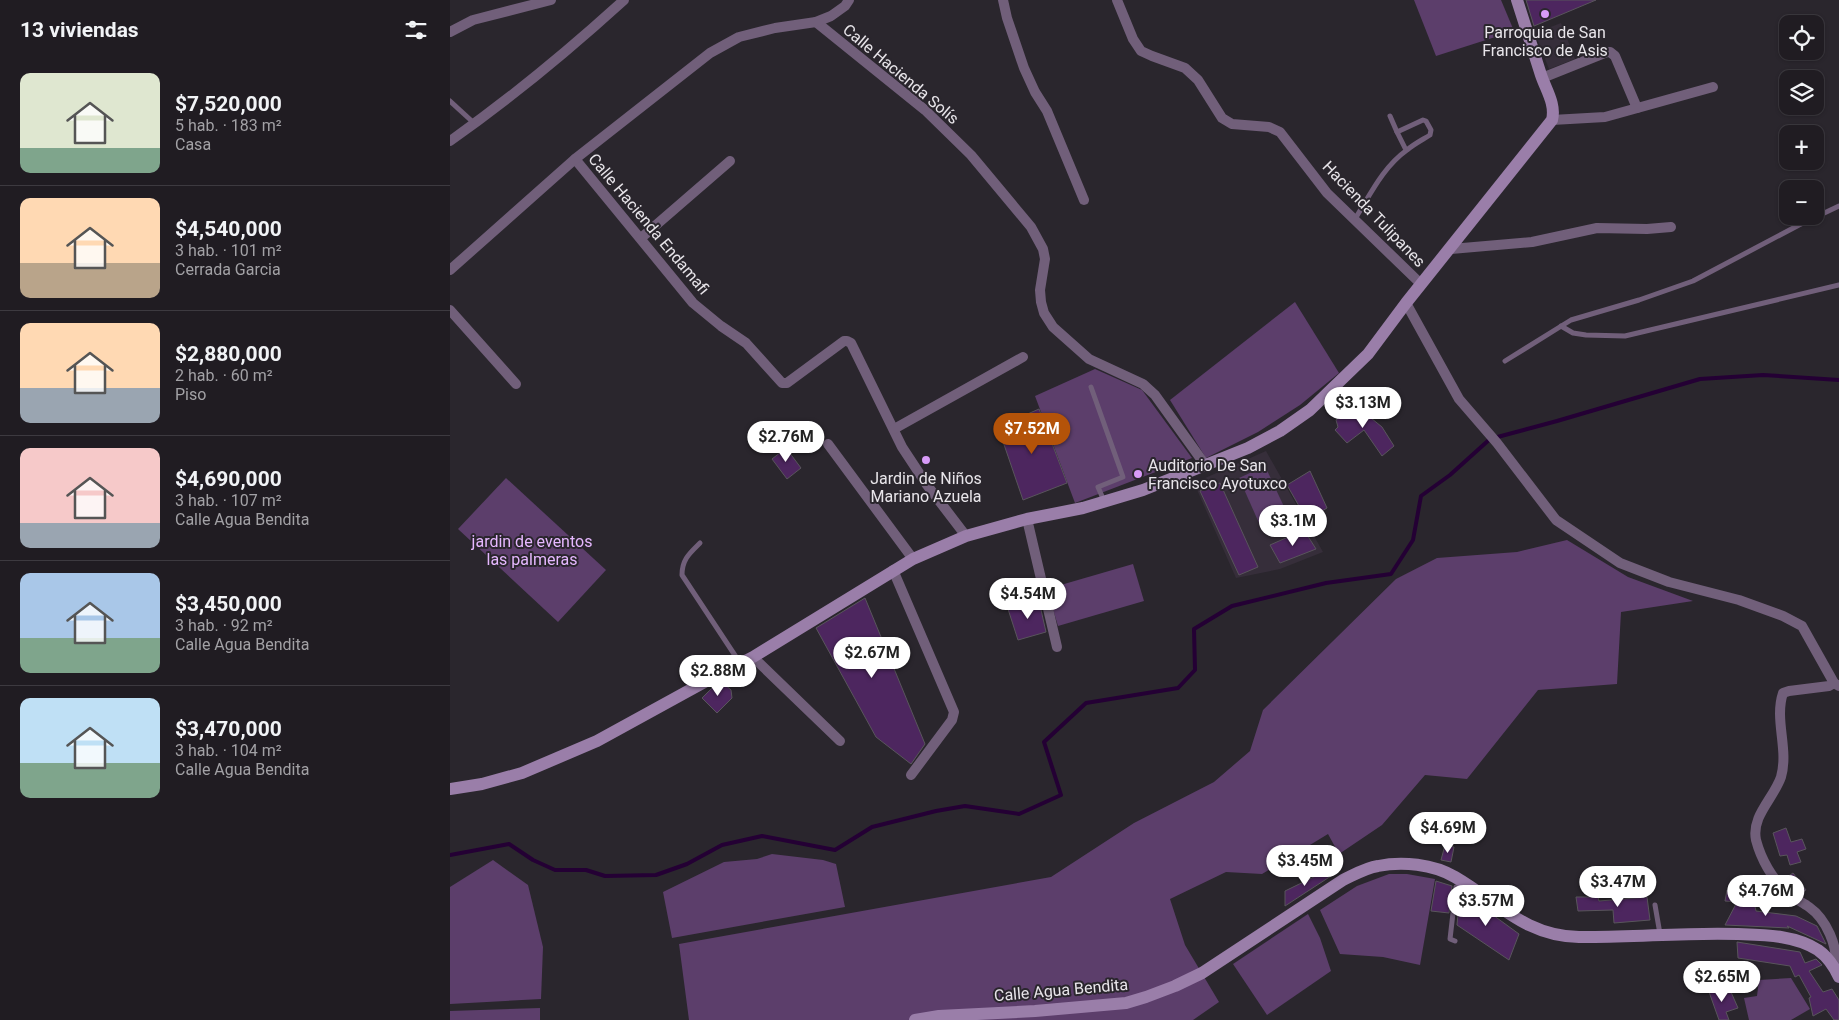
<!DOCTYPE html>
<html lang="es">
<meta charset="utf-8">
<style>
:root{--surface:#201c22;--page:#2d292f;--text:#f1f3f6;--muted:#a2a1a5;--line:#3d3a40;--accent:#b45309}
body{margin:0;font-family:Roboto,sans-serif;background:var(--page);color:var(--text);height:100vh;display:flex;flex-direction:column;font-size:19px;white-space:nowrap}
*{box-sizing:border-box;margin:0}
p{font-size:16px;color:var(--muted)}
.icon{flex:none;width:28px;height:28px;fill:none;stroke:currentColor;stroke-width:2;stroke-linecap:round;stroke-linejoin:round}
.map{position:relative;flex:1;overflow:hidden}
.details{display:flex;flex-direction:column;background:var(--surface);width:450px}
.details>*{flex:none}
.controls{position:absolute;left:1329px;top:15px;display:grid;gap:10px}
.controls a{display:grid;place-items:center;width:45px;height:45px;border-radius:10px;background:var(--surface);box-shadow:0 1px 4px #0004,0 0 0 1px var(--line);font-size:25px}
.price{position:absolute;translate:-50% -42px;padding:0 11px;border-radius:18px;background:#fff;color:#222;font-size:16px;line-height:32px;filter:drop-shadow(0 1px 2px #0008)}
.price::after{content:'';position:absolute;left:50%;top:30px;width:15px;height:11px;margin-left:-8px;background:inherit;clip-path:polygon(0 0,100% 0,50% 100%)}
.price.active{background:var(--accent);color:#fff}
ul{padding:0;list-style:none}
li{display:flex;align-items:center;gap:15px;height:125px;padding:0 20px}
li+li{border-top:1px solid var(--line)}
li span{display:grid;place-items:center;flex:none;width:140px;height:100px;border-radius:10px;color:#555}
li>.icon{margin-inline-start:auto}
span .icon{width:60px;height:60px;fill:#fffc;stroke-width:1}
li b{font-size:21px}
h2{display:flex;justify-content:space-between;align-items:center;height:60px;padding:0 20px;font-size:21px}
main{display:flex;flex:1;min-height:0}
.map>svg:first-child{display:block}
.built{fill:#362e3a}
.green{fill:#5c3e6b}
.lines{fill:none;stroke-linecap:round;stroke-linejoin:round}
.stream{stroke:#240034;stroke-width:4}
.building{fill:#4d265f;stroke:#59555c}
.lane{stroke:#715f7a;stroke-width:5}
.street{stroke:#715f7a;stroke-width:10}
.secondary{stroke:#9a7ea9;stroke-width:12}
.poi-dot{fill:#d89bf8;stroke:#2a262d;stroke-width:2}
.labels{text-anchor:middle;dominant-baseline:central;stroke-width:4;stroke-linejoin:round;paint-order:stroke}
.poi-label{font-size:16px;fill:#e8e5ea;stroke:#2a262d}
.street-label{font-size:16px;fill:#e8e5ea;stroke:#2a262d}
.park-label{font-size:16px;fill:#e6b8ff;stroke:#2a262d}
</style>
<main>
<section class="details">
<h2>13 viviendas<svg class="icon" aria-label="filters" viewBox="0 0 24 24"><path d="M4 7h16M4 17h16"/><circle cx="9" cy="7" r="2"/><circle cx="15" cy="17" r="2"/></svg></h2>
<ul>
<li><span style="background:linear-gradient(#dfe7d0 75%,#7fa58c 0)"><svg class="icon" aria-label="home" viewBox="0 0 24 24"><path d="M3 11l9-7 9 7M6 9v11h12V9"/></svg></span><div><b>$7,520,000</b><p>5 hab. · 183 m²</p><p>Casa</p></div></li>
<li><span style="background:linear-gradient(#ffd9b3 65%,#b9a48a 0)"><svg class="icon" aria-label="home" viewBox="0 0 24 24"><path d="M3 11l9-7 9 7M6 9v11h12V9"/></svg></span><div><b>$4,540,000</b><p>3 hab. · 101 m²</p><p>Cerrada Garcia</p></div></li>
<li><span style="background:linear-gradient(#ffd9b3 65%,#9aa5b1 0)"><svg class="icon" aria-label="home" viewBox="0 0 24 24"><path d="M3 11l9-7 9 7M6 9v11h12V9"/></svg></span><div><b>$2,880,000</b><p>2 hab. · 60 m²</p><p>Piso</p></div></li>
<li><span style="background:linear-gradient(#f6c9c9 75%,#9aa5b1 0)"><svg class="icon" aria-label="home" viewBox="0 0 24 24"><path d="M3 11l9-7 9 7M6 9v11h12V9"/></svg></span><div><b>$4,690,000</b><p>3 hab. · 107 m²</p><p>Calle Agua Bendita</p></div></li>
<li><span style="background:linear-gradient(#a9c7e8 65%,#7fa58c 0)"><svg class="icon" aria-label="home" viewBox="0 0 24 24"><path d="M3 11l9-7 9 7M6 9v11h12V9"/></svg></span><div><b>$3,450,000</b><p>3 hab. · 92 m²</p><p>Calle Agua Bendita</p></div></li>
<li><span style="background:linear-gradient(#bfe0f5 65%,#7fa58c 0)"><svg class="icon" aria-label="home" viewBox="0 0 24 24"><path d="M3 11l9-7 9 7M6 9v11h12V9"/></svg></span><div><b>$3,470,000</b><p>3 hab. · 104 m²</p><p>Calle Agua Bendita</p></div></li>
</ul>
</section>
<div class="map">
<svg width="1389" height="1020" viewBox="0 0 1389 1020">
<rect width="100%" height="100%" fill="#2a262d"/>
<!-- built -->
<g class="built">
<polygon points="1111,23 1125,59 1099,69 1085,33"/>
<polygon points="816,451 873,552 830,569 786,578 744,483"/>
</g>
<!-- green -->
<g class="green">
<polygon points="964,0 1051,0 1064,31 986,56"/>
<polygon points="845,302 889,373 850,405 808,432 756,458 720,400"/>
<polygon points="645,369 692,390 742,458 625,503 585,396"/>
<polygon points="815,466 837,513 809,523 789,478"/>
<polygon points="56,478 156,570 108,622 8,529"/>
<polygon points="1117,540 1178,577 1243,601 1171,612 1167,684 1088,690 1017,779 975,775 932,825 889,854 878,834 812,874 776,872 720,899 735,945 769,1002 743,1020 239,1020 229,944 601,877 684,823 764,782 800,751 813,710 946,579 987,558 1067,552"/>
<polygon points="683,564 694,601 608,626 597,589"/>
<polygon points="322,854 373,860 386,864 395,907 222,938 213,892 274,862 307,859"/>
<polygon points="43,860 78,885 93,947 91,999 0,1004 0,887"/>
<polygon points="939,874 957,874 985,879 970,965 933,957 890,954 870,910 907,886"/>
<polygon points="858,914 870,938 881,971 817,1015 783,964"/>
<polygon points="1341,978 1360,1009 1341,1020 1299,1020 1294,998 1307,996 1309,980"/>
<polygon points="90,1008 90,1020 0,1020 0,1011"/>
</g>
<g class="lines">
<!-- stream -->
<polyline class="stream" points="0,855 59,844 83,860 105,870 136,870 155,876 206,875 237,864 272,845 312,836 385,850 422,827 486,811 515,806 569,814 611,795 594,742 636,703 728,688 745,670 744,629 782,606 876,583 941,574 963,540 971,496 1000,475 1040,439 1107,421 1250,379 1313,375 1389,380"/>
</g>
<!-- building -->
<g class="building">
<polygon points="1076,0 1146,0 1084,26"/>
<polygon points="907,403 921,418 932,427 944,446 932,456 914,430 897,443 885,430 888,427 886,420"/>
<polygon points="589,409 617,483 573,500 548,427"/>
<polygon points="336,448 351,468 337,479 322,459"/>
<polygon points="860,471 877,508 857,520 837,485"/>
<polygon points="770,483 808,567 789,575 750,491"/>
<polygon points="854,530 866,549 830,563 820,545"/>
<polygon points="415,598 475,744 461,764 426,737 366,628"/>
<polygon points="589,601 596,632 568,640 558,609"/>
<polygon points="272,682 281,690 282,698 267,713 252,698 263,687"/>
<polygon points="1336,828 1341,842 1352,839 1356,849 1347,852 1351,862 1340,865 1337,855 1330,856 1323,833"/>
<polygon points="995,845 1004,847 1001,862 991,860"/>
<polygon points="878,870 881,876 835,906 835,891"/>
<polygon points="1343,873 1356,890 1350,893 1334,879"/>
<polygon points="986,881 1002,886 999,913 981,911"/>
<polygon points="1277,890 1302,893 1306,911 1346,916 1367,926 1376,944 1337,926 1339,928 1275,925 1287,902 1275,901"/>
<polygon points="1010,891 1069,934 1059,960 1007,925"/>
<polygon points="1126,897 1148,897 1149,901 1197,897 1200,920 1164,923 1163,910 1128,911"/>
<polygon points="1287,942 1350,952 1355,963 1366,959 1372,965 1359,971 1373,992 1382,989 1389,1000 1389,1020 1384,1020 1376,1009 1363,1016 1359,998 1361,997 1349,975 1345,977 1340,966 1288,958"/>
<polygon points="1269,986 1273,994 1281,992 1288,1008 1276,1012 1279,1020 1269,1020 1258,989"/>
</g>
<g class="lines">
<!-- lane -->
<g class="lane">
<polyline points="0,101 25,124"/>
<polyline points="940,116 947,132"/>
<path d="M905,219C920,195 933,167 957,150C964,144 972,140 980,135L981,130L976,121L973,120L947,132L956,150"/>
<polyline points="1111,326 1123,333 1136,335 1175,336 1389,285"/>
<polyline points="1055,361 1121,320 1189,300 1243,281 1349,225 1389,206"/>
<polyline points="641,387 673,477 648,487 654,501"/>
<path d="M250,543C240,553 232,559 232,575L290,663"/>
<polyline points="1205,905 1210,934"/>
<polyline points="1005,941 1000,939 1006,887"/>
</g>
<!-- street -->
<g class="street">
<polyline points="553,0 557,18 574,68 585,92 597,111 634,200"/>
<polyline points="667,0 683,39 691,51 702,56 735,68 748,80 772,118 782,124 819,127 830,132 877,193 971,284"/>
<polyline points="366,22 475,110 521,155 581,227 593,249 595,259 590,290 591,302 594,313 603,327 639,359 693,384 705,395 756,466"/>
<polyline points="0,32 23,20 101,0"/>
<polyline points="1092,78 1157,52 1160,52 1165,56 1187,108"/>
<polyline points="1102,120 1155,117 1263,87"/>
<path d="M0,141C61,98 119,50 174,0"/>
<polyline points="125,159 243,303 271,326 296,343 332,383 337,383 394,341 397,341 401,343 452,447 477,485 516,536"/>
<polyline points="191,238 280,161"/>
<polyline points="1001,249 1082,242 1147,228 1197,229 1221,227"/>
<polyline points="0,270 125,159 260,53 289,37 325,28 366,22 381,16 395,6 399,0"/>
<polyline points="956,303 1009,399 1047,443 1106,520 1170,563 1219,582 1289,600 1333,616 1352,626 1384,683 1389,686"/>
<polyline points="0,310 66,384"/>
<polyline points="444,429 573,357"/>
<polyline points="378,444 463,559"/>
<polyline points="577,519 607,647"/>
<polyline points="443,570 504,712 502,720 461,775"/>
<polyline points="303,657 390,741"/>
<path d="M1384,683L1379,686L1339,691L1333,693C1324,720 1339,749 1331,777C1324,798 1301,816 1306,840C1311,859 1322,879 1337,892C1343,898 1352,902 1359,907C1376,919 1389,947 1385,968"/>
</g>
<!-- secondary -->
<g class="secondary">
<path d="M0,789L32,784L72,773L147,741L260,679L303,657L463,559L516,536L577,519L633,508L693,490L798,448L830,431L860,410L918,354L956,303L1102,120C1106,104 1096,90 1091,75C1083,50 1075,25 1067,0"/>
<path d="M465,1020L489,1016L585,1011L676,1003L696,997L725,986L752,973L893,880C904,875 915,868 928,866C952,861 983,864 1005,877C1048,902 1075,936 1129,937C1182,938 1234,932 1288,934C1314,935 1345,935 1368,950C1378,957 1384,966 1389,977"/>
</g>
</g>
<!-- markers -->
<g class="poi-dot">
<circle cx="1095" cy="14" r="5"/>
<circle cx="476" cy="460" r="5"/>
<circle cx="688" cy="474" r="5"/>
</g>
<g class="labels">
<!-- poi labels -->
<g class="poi-label">
<text x="1095" y="32">Parroquia de San<tspan x="1095" dy="18">Francisco de Asis</tspan></text>
<text x="698" y="465" text-anchor="start">Auditorio De San<tspan x="698" dy="18">Francisco Ayotuxco</tspan></text>
<text x="476" y="478">Jardin de Niños<tspan x="476" dy="18">Mariano Azuela</tspan></text>
</g>
<!-- street labels -->
<g class="street-label">
<text transform="translate(451 74) rotate(40)">Calle Hacienda Solís</text>
<text transform="translate(924 214) rotate(46)">Hacienda Tulipanes</text>
<text transform="translate(199 224) rotate(50)">Calle Hacienda Endamafi</text>
<text transform="translate(611 990) rotate(-5)">Calle Agua Bendita</text>
</g>
<!-- park labels -->
<g class="park-label">
<text x="82" y="541">jardin de eventos<tspan x="82" dy="18">las palmeras</tspan></text>
</g>
</g>
</svg>
<div class="controls">
<a><svg class="icon" aria-label="locate" viewBox="0 0 24 24"><circle cx="12" cy="12" r="6"/><path d="M12 2v4M12 18v4M2 12h4M18 12h4"/></svg></a>
<a><svg class="icon" aria-label="layers" viewBox="0 0 24 24"><path d="M12 4l9 5-9 5-9-5zM3 14l9 5 9-5"/></svg></a>
<a>+</a>
<a>−</a>
</div>
<b class="price" style="left:913px;top:429px">$3.13M</b>
<b class="price active" style="left:582px;top:455px">$7.52M</b>
<b class="price" style="left:336px;top:463px">$2.76M</b>
<b class="price" style="left:843px;top:547px">$3.1M</b>
<b class="price" style="left:578px;top:620px">$4.54M</b>
<b class="price" style="left:422px;top:679px">$2.67M</b>
<b class="price" style="left:268px;top:697px">$2.88M</b>
<b class="price" style="left:998px;top:854px">$4.69M</b>
<b class="price" style="left:855px;top:887px">$3.45M</b>
<b class="price" style="left:1168px;top:908px">$3.47M</b>
<b class="price" style="left:1316px;top:917px">$4.76M</b>
<b class="price" style="left:1036px;top:927px">$3.57M</b>
<b class="price" style="left:1272px;top:1003px">$2.65M</b>
</div>
</main>
